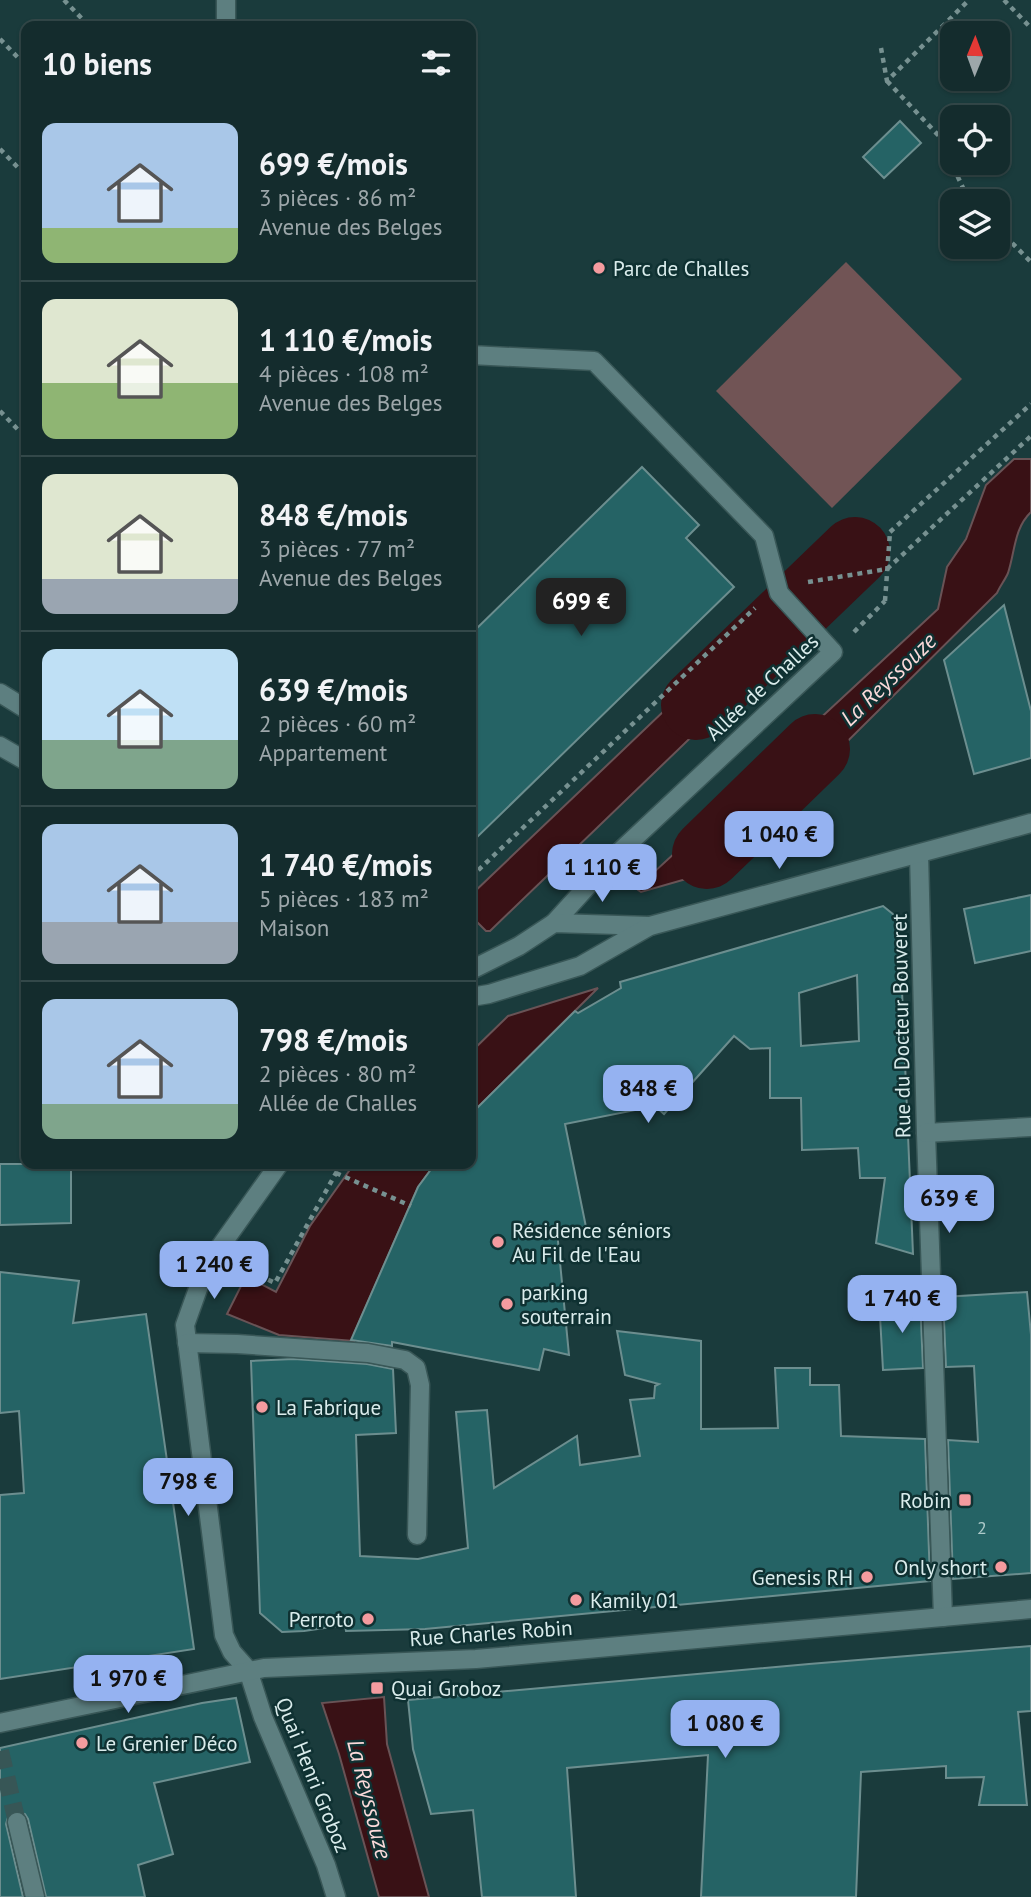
<!DOCTYPE html>
<html lang="fr">
<meta charset="utf-8">
<style>
:root{--surface:#142c2d;--page:#213839;--text:#f1f3f6;--muted:#9da7aa;--line:#334849;--accent:#95b2f1}
body{margin:0;font-family:"PT Sans",sans-serif;background:var(--page);color:var(--text);height:100vh;display:flex;flex-direction:column;font-size:26px;white-space:nowrap}
*{box-sizing:border-box;margin:0}
p{font-size:23px;color:var(--muted)}
.icon{flex:none;width:38px;height:38px;fill:none;stroke:currentColor;stroke-width:2;stroke-linecap:round;stroke-linejoin:round}
.map{position:relative;flex:1;overflow:hidden}
.side{position:absolute;left:21px;top:21px;width:455px;height:1148px;display:flex;flex-direction:column;background:var(--surface);border-radius:14px;box-shadow:0 2px 5px #0004,0 0 0 2px var(--line)}
.side>*{flex:none}
.needle{width:46px;rotate:1deg}
.buttons{position:absolute;left:940px;top:21px;display:grid;gap:14px}
.buttons a{display:grid;place-items:center;width:70px;height:70px;border-radius:14px;background:var(--surface);box-shadow:0 2px 5px #0004,0 0 0 2px var(--line);font-size:35px}
.price{position:absolute;translate:-50% -60px;padding:0 16px;border-radius:14px;background:var(--accent);color:#111;font-size:23px;line-height:46px;filter:drop-shadow(0 2px 4px #0008)}
.price::after{content:'';position:absolute;left:50%;top:42px;width:21px;height:16px;margin-left:-10px;background:inherit;clip-path:polygon(0 0,100% 0,50% 100%)}
.price.current{background:#222;color:#fff}
ul{padding:0;list-style:none}
li{display:flex;align-items:center;gap:21px;height:175px;padding:0 21px}
li+li{border-top:2px solid var(--line)}
li span{display:grid;place-items:center;flex:none;width:196px;height:140px;border-radius:14px;color:#555}
li>.icon{margin-inline-start:auto}
span .icon{width:84px;height:84px;fill:#fffc;stroke-width:1}
li b{font-size:30px}
h2{display:flex;justify-content:space-between;align-items:center;height:84px;padding:0 21px;font-size:30px}
.map>svg:first-child{display:block}
.green{fill:#715455}
.water{fill:#391115;stroke:#695356;stroke-width:2}
.lines{fill:none;stroke-linecap:round;stroke-linejoin:round}
.river{stroke:#391115;stroke-width:70}
.building{fill:#256365;stroke:#6c8e8f;stroke-width:2;fill-rule:evenodd}
.street-tunnel{stroke:#375656;stroke-width:18;stroke-dasharray:18 9;stroke-linecap:butt}
.lane-casing{stroke:#395757;stroke-width:21}
.street-casing{stroke:#395757;stroke-width:21}
.secondary-casing{stroke:#395757;stroke-width:21}
.path{stroke:#779191;stroke-width:4.5;stroke-dasharray:5 5;stroke-linecap:butt}
.lane{stroke:#5d7f80;stroke-width:18}
.street{stroke:#5d7f80;stroke-width:18}
.secondary{stroke:#5d7f80;stroke-width:18}
.path-bridge{stroke:#779191;stroke-width:4.5;stroke-dasharray:5 5;stroke-linecap:butt}
.poi-dot{fill:#f49b9f;stroke:#0f3132;stroke-width:2.5}
.labels{text-anchor:middle;dominant-baseline:central;stroke-width:5;stroke-linejoin:round;paint-order:stroke}
.number-label{font-size:18px;fill:#adcaca}
.poi-label{font-size:21px;fill:#daecec;stroke:#0f3132;text-anchor:start}
.street-label{font-size:21px;fill:#daecec;stroke:#0f3132}
.water-label{font-size:23px;font-style:italic;fill:#fbdada;stroke:#0f3132}
</style>
<div class="map">
<svg width="1031" height="1897" viewBox="0 0 1031 1897">
<rect width="100%" height="100%" fill="#1a3b3c"/>
<!-- green -->
<polygon class="green" points="846,262 962,379 832,508 716,391"/>
<!-- water -->
<g class="water">
<path d="M1014,459H1031V512C1014,528 1015,552 1008,573C1005,580 1000,586 997,593L759,829L731,801L938,609L947,567L966,539L986,485Z"/>
<polygon points="851,534 875,559 834,599 829,610 802,581"/>
<polygon points="753,626 781,657 766,665 490,931 486,931 471,916 471,895"/>
<polygon points="715,816 744,843 714,871 641,892 638,890 641,884"/>
<polygon points="598,988 471,1114 471,1052 508,1016"/>
<polygon points="354,1164 435,1164 418,1187 354,1334 354,1341 279,1335 227,1314 246,1276 276,1292 310,1226"/>
<polygon points="384,1697 387,1744 429,1897 379,1897 339,1754 322,1703"/>
</g>
<g class="lines">
<!-- river -->
<g class="river">
<polyline points="696,705 855,552"/>
<polyline points="707,854 815,749"/>
</g>
</g>
<!-- building -->
<g class="building">
<polygon points="900,121 921,143 884,178 863,157"/>
<polygon points="642,467 699,525 686,538 734,587 471,843 471,634"/>
<polygon points="1004,605 1031,711 1031,758 974,774 944,660"/>
<polygon points="1031,895 1031,951 975,963 964,909"/>
<path d="M883,906L899,919L913,1254L876,1243L885,1178H860L858,1148L802,1150L801,1098H770V1048L750,1049L734,1036L664,1114L655,1106L565,1124L586,1227L557,1231L569,1355L544,1349L539,1370L392,1342V1346L351,1340L418,1187L435,1164H471V1114L575,1011L578,1013L621,988L620,982ZM857,975L859,1041L801,1046L799,993Z"/>
<polygon points="0,1164 71,1164 71,1223 0,1225"/>
<polygon points="0,1272 79,1281 73,1323 146,1314 194,1649 0,1679 0,1495 24,1493 19,1411 0,1413"/>
<polygon points="1027,1292 1031,1335 1031,1573 953,1579 948,1440 978,1442 974,1366 946,1367 943,1297"/>
<polygon points="920,1298 923,1368 883,1370 880,1316 885,1316 884,1301"/>
<polygon points="617,1331 701,1341 701,1429 778,1428 775,1368 810,1368 810,1385 839,1385 841,1436 925,1439 930,1581 425,1629 346,1631 345,1625 304,1631 282,1632 260,1613 251,1361 294,1359 367,1364 393,1369 396,1433 356,1435 360,1556 418,1559 468,1548 456,1412 487,1410 494,1488 577,1436 580,1465 640,1456 630,1400 654,1398 655,1386 659,1384 625,1375"/>
<polygon points="1031,1646 1031,1711 1018,1712 1027,1805 979,1805 984,1777 946,1778 946,1766 861,1772 856,1897 701,1897 708,1755 567,1768 576,1897 482,1897 473,1810 431,1814 413,1749 408,1700 809,1664"/>
<polygon points="236,1698 250,1762 154,1783 173,1854 138,1865 145,1897 46,1897 28,1819 25,1814 15,1811 9,1814 6,1824 23,1897 0,1897 0,1748 202,1703"/>
</g>
<g class="lines">
<!-- street-tunnel -->
<polyline class="street-tunnel" points="0,1751 17,1822"/>
<!-- lane casing -->
<g class="lane-casing">
<polyline id="lane" points="471,355 594,361 764,536 779,593 833,652 613,858 554,923"/>
</g>
<!-- street casing -->
<g class="street-casing">
<g id="street">
<polyline points="226,0 226,26"/>
<polyline points="919,854 926,1133 943,1617"/>
<polyline points="926,1133 1031,1127"/>
<polyline points="279,1164 215,1254 199,1286 185,1325 224,1635 232,1652 248,1670 263,1717 326,1865 336,1897"/>
<polyline points="187,1343 237,1344 368,1353 405,1360 416,1368 420,1385 417,1535"/>
<polyline points="17,1822 35,1897"/>
</g>
</g>
<!-- secondary casing -->
<g class="secondary-casing">
<g id="secondary">
<polyline points="0,693 26,709"/>
<polyline points="0,746 26,761"/>
<polyline points="471,970 519,946 554,923 650,926"/>
<polyline points="471,997 489,994 580,966 650,926 1031,823"/>
<polyline points="0,1723 264,1668 476,1659 1031,1609"/>
</g>
</g>
<!-- path -->
<g class="path">
<polyline points="64,0 89,26"/>
<polyline points="1004,0 1031,28"/>
<polyline points="0,39 26,66"/>
<polyline points="881,48 887,81 969,0"/>
<polyline points="887,81 939,136 969,201"/>
<polyline points="0,149 26,176"/>
<polyline points="998,229 1031,262"/>
<polyline points="0,411 26,438"/>
<polyline points="890,532 1031,404"/>
<polyline points="808,582 887,569 1031,436"/>
<polyline points="854,632 885,601"/>
<polyline points="471,877 755,608"/>
<polyline points="336,1173 411,1206"/>
<polyline points="241,1267 275,1283 336,1173 346,1164"/>
</g>
<!-- lane -->
<use href="#lane" class="lane"/>
<!-- street -->
<use href="#street" class="street"/>
<!-- secondary -->
<use href="#secondary" class="secondary"/>
<!-- path-bridge -->
<polyline class="path-bridge" points="885,601 890,532"/>
</g>
<!-- markers -->
<g class="poi-dot">
<circle cx="599" cy="268" r="7"/>
<circle cx="498" cy="1242" r="7"/>
<circle cx="507" cy="1304" r="7"/>
<circle cx="262" cy="1407" r="7"/>
<rect x="958" y="1493" width="14" height="14" rx="3.5"/>
<circle cx="1001" cy="1567" r="7"/>
<circle cx="867" cy="1577" r="7"/>
<circle cx="576" cy="1600" r="7"/>
<circle cx="368" cy="1619" r="7"/>
<rect x="370" y="1681" width="14" height="14" rx="3.5"/>
<circle cx="82" cy="1743" r="7"/>
</g>
<g class="labels">
<!-- number labels -->
<g class="number-label">
<text x="982" y="1527">2</text>
</g>
<!-- poi labels -->
<g class="poi-label">
<text x="613" y="268">Parc de Challes</text>
<text x="512" y="1230">Résidence séniors<tspan x="512" dy="24">Au Fil de l'Eau</tspan></text>
<text x="521" y="1292">parking<tspan x="521" dy="24">souterrain</tspan></text>
<text x="276" y="1407">La Fabrique</text>
<text x="951" y="1500" text-anchor="end">Robin</text>
<text x="987" y="1567" text-anchor="end">Only short</text>
<text x="853" y="1577" text-anchor="end">Genesis RH</text>
<text x="590" y="1600">Kamily 01</text>
<text x="354" y="1619" text-anchor="end">Perroto</text>
<text x="391" y="1688">Quai Groboz</text>
<text x="96" y="1743">Le Grenier Déco</text>
</g>
<!-- street labels -->
<g class="street-label">
<text transform="translate(762 687) rotate(-43)">Allée de Challes</text>
<text transform="translate(901 1026) rotate(-91)">Rue du Docteur Bouveret</text>
<text transform="translate(491 1633) rotate(-4)">Rue Charles Robin</text>
<text transform="translate(313 1775) rotate(68)">Quai Henri Groboz</text>
</g>
<!-- water labels -->
<g class="water-label">
<text transform="translate(888 679) rotate(-44)">La Reyssouze</text>
<text transform="translate(370 1799) rotate(76)">La Reyssouze</text>
</g>
</g>
</svg>
<div class="buttons">
<a><svg class="needle" viewBox="-14 -14 28 28"><path d="M0-13l5 13h-10z" fill="#e53935"/><path d="M0 13l5-13h-10z" fill="#9da7aa"/></svg></a>
<a><svg class="icon" aria-label="locate" viewBox="0 0 24 24"><circle cx="12" cy="12" r="6"/><path d="M12 2v4M12 18v4M2 12h4M18 12h4"/></svg></a>
<a><svg class="icon" aria-label="layers" viewBox="0 0 24 24"><path d="M12 4l9 5-9 5-9-5zM3 14l9 5 9-5"/></svg></a>
</div>
<b class="price current" style="left:581px;top:638px">699 €</b>
<b class="price" style="left:779px;top:871px">1 040 €</b>
<b class="price" style="left:602px;top:904px">1 110 €</b>
<b class="price" style="left:648px;top:1125px">848 €</b>
<b class="price" style="left:949px;top:1235px">639 €</b>
<b class="price" style="left:214px;top:1301px">1 240 €</b>
<b class="price" style="left:902px;top:1335px">1 740 €</b>
<b class="price" style="left:188px;top:1518px">798 €</b>
<b class="price" style="left:128px;top:1715px">1 970 €</b>
<b class="price" style="left:725px;top:1760px">1 080 €</b>
<section class="side">
<h2>10 biens<svg class="icon" aria-label="filters" viewBox="0 0 24 24"><path d="M4 7h16M4 17h16"/><circle cx="9" cy="7" r="2"/><circle cx="15" cy="17" r="2"/></svg></h2>
<ul>
<li><span style="background:linear-gradient(#a9c7e8 75%,#8fb573 0)"><svg class="icon" aria-label="home" viewBox="0 0 24 24"><path d="M3 11l9-7 9 7M6 9v11h12V9"/></svg></span><div><b>699 €/mois</b><p>3 pièces · 86 m²</p><p>Avenue des Belges</p></div></li>
<li><span style="background:linear-gradient(#dfe7d0 60%,#8fb573 0)"><svg class="icon" aria-label="home" viewBox="0 0 24 24"><path d="M3 11l9-7 9 7M6 9v11h12V9"/></svg></span><div><b>1 110 €/mois</b><p>4 pièces · 108 m²</p><p>Avenue des Belges</p></div></li>
<li><span style="background:linear-gradient(#dfe7d0 75%,#9aa5b1 0)"><svg class="icon" aria-label="home" viewBox="0 0 24 24"><path d="M3 11l9-7 9 7M6 9v11h12V9"/></svg></span><div><b>848 €/mois</b><p>3 pièces · 77 m²</p><p>Avenue des Belges</p></div></li>
<li><span style="background:linear-gradient(#bfe0f5 65%,#7fa58c 0)"><svg class="icon" aria-label="home" viewBox="0 0 24 24"><path d="M3 11l9-7 9 7M6 9v11h12V9"/></svg></span><div><b>639 €/mois</b><p>2 pièces · 60 m²</p><p>Appartement</p></div></li>
<li><span style="background:linear-gradient(#a9c7e8 70%,#9aa5b1 0)"><svg class="icon" aria-label="home" viewBox="0 0 24 24"><path d="M3 11l9-7 9 7M6 9v11h12V9"/></svg></span><div><b>1 740 €/mois</b><p>5 pièces · 183 m²</p><p>Maison</p></div></li>
<li><span style="background:linear-gradient(#a9c7e8 75%,#7fa58c 0)"><svg class="icon" aria-label="home" viewBox="0 0 24 24"><path d="M3 11l9-7 9 7M6 9v11h12V9"/></svg></span><div><b>798 €/mois</b><p>2 pièces · 80 m²</p><p>Allée de Challes</p></div></li>
</ul>
</section>
</div>
